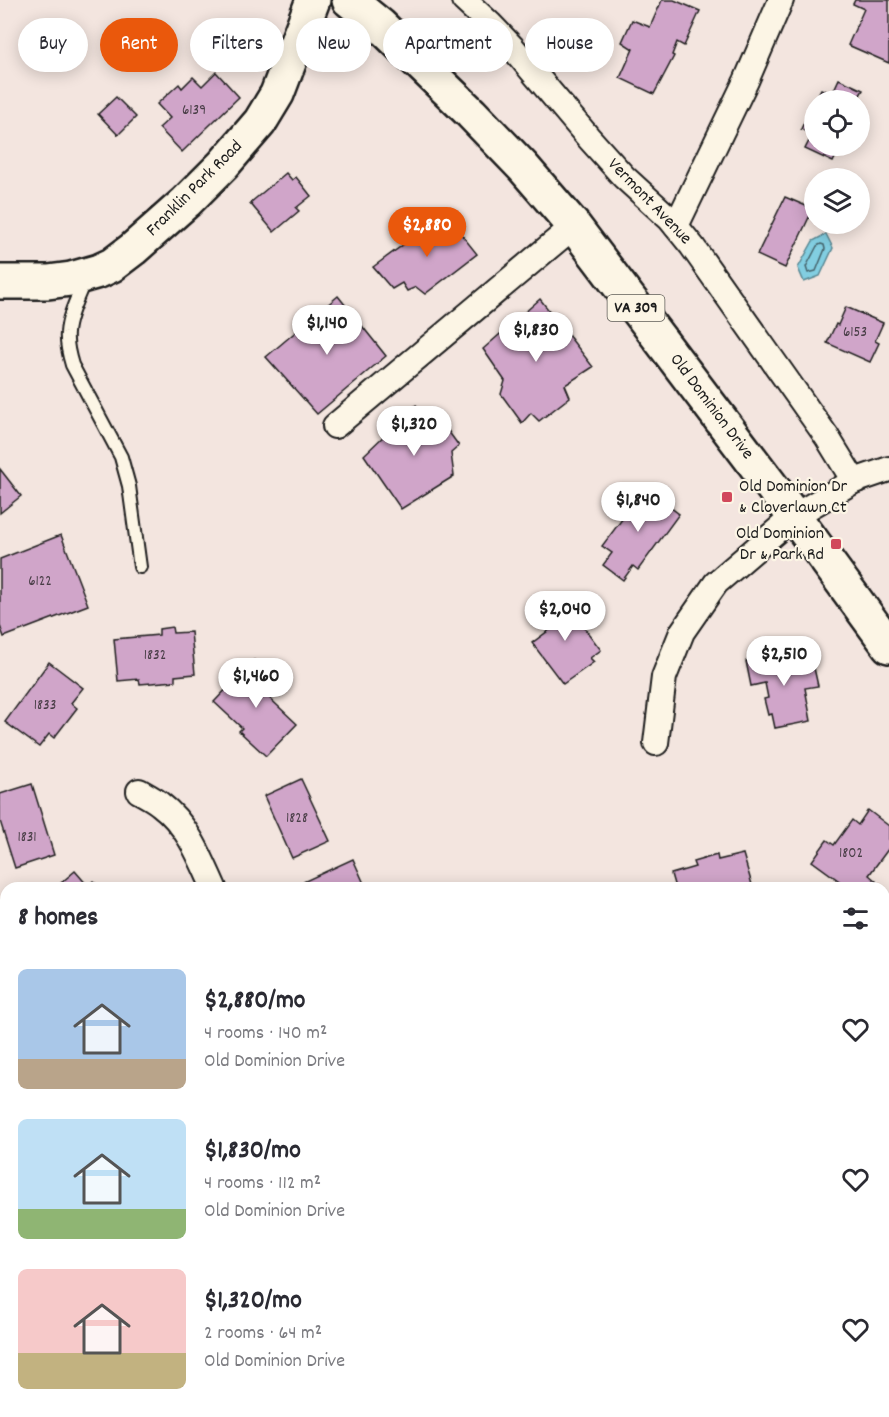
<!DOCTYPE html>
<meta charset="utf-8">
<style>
:root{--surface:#fff;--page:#f7f7f7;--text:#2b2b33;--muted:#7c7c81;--accent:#ea580c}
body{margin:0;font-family:Dekko,sans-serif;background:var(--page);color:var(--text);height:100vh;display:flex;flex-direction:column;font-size:22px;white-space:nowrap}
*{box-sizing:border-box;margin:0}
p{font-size:20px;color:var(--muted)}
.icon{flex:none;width:33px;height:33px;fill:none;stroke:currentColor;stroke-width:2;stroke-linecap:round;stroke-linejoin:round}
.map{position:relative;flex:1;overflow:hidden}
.drawer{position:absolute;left:0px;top:882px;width:890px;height:536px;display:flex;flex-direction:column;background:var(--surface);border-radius:18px 18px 0 0;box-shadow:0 3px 15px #0003}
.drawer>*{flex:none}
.top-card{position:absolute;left:18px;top:18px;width:854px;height:54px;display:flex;gap:12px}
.fabs{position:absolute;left:804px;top:90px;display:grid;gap:12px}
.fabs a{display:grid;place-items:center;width:66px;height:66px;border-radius:50%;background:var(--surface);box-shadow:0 3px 15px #0003;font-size:30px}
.price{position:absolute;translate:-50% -51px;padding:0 14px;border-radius:21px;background:#fff;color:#222;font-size:20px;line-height:39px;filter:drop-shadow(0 2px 3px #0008)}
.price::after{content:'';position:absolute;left:50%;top:36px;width:18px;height:14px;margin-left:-9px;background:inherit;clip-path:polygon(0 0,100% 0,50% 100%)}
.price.selected{background:var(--accent);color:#fff}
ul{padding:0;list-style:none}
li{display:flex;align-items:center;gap:18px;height:150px;padding:0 18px}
li span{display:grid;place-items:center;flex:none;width:168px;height:120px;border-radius:9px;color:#555}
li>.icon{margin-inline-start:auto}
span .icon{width:72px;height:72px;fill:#fffc;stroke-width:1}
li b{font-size:26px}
h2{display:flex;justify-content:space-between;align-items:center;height:72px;padding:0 18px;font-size:26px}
.tag{padding:0 21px;border-radius:27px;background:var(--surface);box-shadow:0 3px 15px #0003;font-size:21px;line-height:54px}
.tag.selected{background:var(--accent);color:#fff}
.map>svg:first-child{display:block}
.green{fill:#a9e4a9;stroke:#628062;stroke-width:1.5}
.water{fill:#82cee1;stroke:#598792;stroke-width:1.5}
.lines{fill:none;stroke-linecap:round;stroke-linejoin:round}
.shore{stroke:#45636b;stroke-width:1.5}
.stream{stroke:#598792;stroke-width:8}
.building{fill:#d0a5c9;stroke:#1c1c1c;stroke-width:1.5}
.lane-casing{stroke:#1c1c1c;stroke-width:16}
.street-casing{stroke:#1c1c1c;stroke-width:28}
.secondary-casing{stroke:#1c1c1c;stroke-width:38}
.primary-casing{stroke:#1c1c1c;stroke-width:38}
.lane{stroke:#fcf5e5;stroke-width:12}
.street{stroke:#fcf5e5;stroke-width:24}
.secondary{stroke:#fcf5e5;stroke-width:33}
.primary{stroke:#fcf5e5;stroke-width:33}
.poi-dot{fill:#d1495b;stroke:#fcf5e5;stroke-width:2}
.labels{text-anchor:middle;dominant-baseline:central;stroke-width:4.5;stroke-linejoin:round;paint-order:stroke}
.number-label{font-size:15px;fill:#493e47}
.shield{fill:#fcf5e5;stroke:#5f5d58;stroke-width:1.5}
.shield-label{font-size:16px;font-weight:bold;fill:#1c1c1c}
.street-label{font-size:18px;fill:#1c1c1c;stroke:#fcf5e5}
.poi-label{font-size:18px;fill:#1c1c1c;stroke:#fcf5e5;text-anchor:start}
</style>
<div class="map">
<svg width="889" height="1417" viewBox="0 0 889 1417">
<rect width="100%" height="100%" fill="#f3e5df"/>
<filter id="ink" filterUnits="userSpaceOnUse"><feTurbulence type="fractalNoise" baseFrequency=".0167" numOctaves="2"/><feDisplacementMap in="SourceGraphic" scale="12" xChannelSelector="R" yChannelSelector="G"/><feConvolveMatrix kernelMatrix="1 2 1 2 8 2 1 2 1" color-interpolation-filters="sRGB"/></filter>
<g filter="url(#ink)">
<!-- green -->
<polygon class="green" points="0,1285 6,1292 6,1412 97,1412 101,1417 0,1417"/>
<!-- water -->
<polygon class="water" points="826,234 833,248 820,276 804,282 798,268 813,241"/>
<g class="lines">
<!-- shore -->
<polygon class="shore" points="821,244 824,245 825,249 816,271 808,273 806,267 817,246"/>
<!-- stream -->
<g class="stream">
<polyline points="0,1392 6,1397"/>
<polyline points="22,1412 25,1417"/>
</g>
</g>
<!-- building -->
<g class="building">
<polygon points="662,0 674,0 700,11 684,46 677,42 672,55 674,56 654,94 620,78 633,49 622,42 632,20 650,27"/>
<polygon points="855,0 889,0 889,63 848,45 864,9 853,4"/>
<polygon points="216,72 239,97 182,152 159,128 170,118 157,104 179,84 182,88 193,77 202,86"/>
<polygon points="839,79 863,90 857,100 815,100 821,89 832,94"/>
<polygon points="116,97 136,117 118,135 98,114"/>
<polygon points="814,101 814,146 841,146 833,162 805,149 812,135 801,129"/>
<polygon points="286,173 292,180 296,177 311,196 296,208 299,211 274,232 250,203"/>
<polygon points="785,197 813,209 785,268 757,255"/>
<polygon points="445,214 477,254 425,294 416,287 407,291 402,283 392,289 373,267"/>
<polygon points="338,296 386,356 317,414 266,357"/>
<polygon points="540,299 593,367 565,385 570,397 539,421 531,413 522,423 501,394 505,381 483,349"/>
<polygon points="846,307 883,323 875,341 879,343 870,362 827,343 836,324 838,325"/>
<polygon points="416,405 430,423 438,417 459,446 451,453 454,476 401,509 364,455"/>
<polygon points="0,469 21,496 0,513"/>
<polygon points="641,485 679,514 638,570 633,566 623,580 603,565 612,553 602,546 632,506 628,503"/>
<polygon points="61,535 88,605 4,637 0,626 0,559"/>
<polygon points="560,596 601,650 590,658 594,662 563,684 532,643 552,628 540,611"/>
<polygon points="172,627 173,633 191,632 195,674 175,676 175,681 140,684 139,679 118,681 114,639 159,635 159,629"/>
<polygon points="794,650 799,671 814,668 818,686 805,688 811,721 775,728 772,714 768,715 764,699 768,698 765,683 751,686 746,661"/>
<polygon points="254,660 273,678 261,690 297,724 266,756 239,731 242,728 214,702"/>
<polygon points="49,662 83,688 71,703 77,708 54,738 49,734 39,747 5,722"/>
<polygon points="301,779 330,841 292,858 264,796"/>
<polygon points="32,784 54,855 15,868 0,821 0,794"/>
<polygon points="868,810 889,826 889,848 869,875 876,881 870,888 849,888 812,861 827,840 834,845 852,820 858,825"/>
<polygon points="743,854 753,888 675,888 671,874 695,867 693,862 717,855 718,860"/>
<polygon points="353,859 366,888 306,888 303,882"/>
<polygon points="75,871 88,886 93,881 100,888 55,888"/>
<polygon points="889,1067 889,1114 888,1113 887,1119 884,1119 884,1075 887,1075"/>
<polygon points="889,1345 889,1391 884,1388 884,1354"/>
<polygon points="270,1412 311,1412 312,1417 271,1417"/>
<polygon points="575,1412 615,1412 610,1414 612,1417 578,1417"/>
<polygon points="631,1412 658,1412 659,1415 654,1417 633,1417"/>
<polygon points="694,1412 748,1412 736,1417 697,1417"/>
</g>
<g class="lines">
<!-- lane casing -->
<g class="lane-casing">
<path id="lane" d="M85,279C79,295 68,315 67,333C66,343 69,355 72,365L121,457L129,486L140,567"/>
</g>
<!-- street casing -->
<g class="street-casing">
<g id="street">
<polyline points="464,0 490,24 512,47 588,137 624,177 670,219 692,246 827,437 854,481"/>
<polyline points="676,226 746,81 781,0"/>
<polyline points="335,426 574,226"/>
<polyline points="656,743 664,677 682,632 716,583 794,516 854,481 889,469"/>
<path d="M139,791C146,795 154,799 160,804C188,825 200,857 214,888"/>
<polyline points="884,1226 889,1230"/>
<polyline points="439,1417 440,1412"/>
</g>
</g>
<!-- secondary casing -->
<g class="secondary-casing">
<polyline id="secondary" points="0,282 48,282 71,279 99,271 112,265 133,249 186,202 223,165 260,122 277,94 313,0"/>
</g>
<!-- primary casing -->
<g class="primary-casing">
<polyline id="primary" points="349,0 380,25 471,113 523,167 574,226 794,516 889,646"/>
</g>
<!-- lane -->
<use href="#lane" class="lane"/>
<!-- street -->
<use href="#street" class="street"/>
<!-- secondary -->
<use href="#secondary" class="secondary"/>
<!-- primary -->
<use href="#primary" class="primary"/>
</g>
</g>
<!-- markers -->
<g class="poi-dot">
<rect x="721" y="491" width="12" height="12" rx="3"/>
<rect x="830" y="538" width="12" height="12" rx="3"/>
</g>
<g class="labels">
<!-- number labels -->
<g class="number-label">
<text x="194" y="111">6139</text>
<text x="855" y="333">6153</text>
<text x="40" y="582">6122</text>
<text x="155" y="656">1832</text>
<text x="45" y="706">1833</text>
<text x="297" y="819">1828</text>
<text x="27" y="838">1831</text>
<text x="851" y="854">1802</text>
</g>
<!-- shield labels -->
<rect class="shield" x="607.5" y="295" width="57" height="26" rx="4.5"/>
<g class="shield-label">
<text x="636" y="308">VA 309</text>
</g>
<!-- street labels -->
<g class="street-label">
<text transform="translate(195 189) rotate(-45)">Franklin Park Road</text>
<text transform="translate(649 202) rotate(46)">Vermont Avenue</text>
<text transform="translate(711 407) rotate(53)">Old Dominion Drive</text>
</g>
<!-- poi labels -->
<g class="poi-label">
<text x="739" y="487">Old Dominion Dr<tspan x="739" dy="21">&amp; Cloverlawn Ct</tspan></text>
<text x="824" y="534" text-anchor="end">Old Dominion<tspan x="824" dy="21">Dr &amp; Park Rd</tspan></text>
</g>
</g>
</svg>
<div class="fabs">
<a><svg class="icon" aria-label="locate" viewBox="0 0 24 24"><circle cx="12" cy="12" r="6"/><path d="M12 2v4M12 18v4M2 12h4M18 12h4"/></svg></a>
<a><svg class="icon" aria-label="layers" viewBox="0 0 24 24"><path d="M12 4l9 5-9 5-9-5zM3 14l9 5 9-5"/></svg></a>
</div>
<b class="price selected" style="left:427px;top:258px">$2,880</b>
<b class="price" style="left:327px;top:356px">$1,140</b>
<b class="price" style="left:536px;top:363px">$1,830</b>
<b class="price" style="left:414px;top:457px">$1,320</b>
<b class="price" style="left:638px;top:533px">$1,840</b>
<b class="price" style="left:565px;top:642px">$2,040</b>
<b class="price" style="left:784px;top:687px">$2,510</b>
<b class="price" style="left:256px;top:709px">$1,460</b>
<div class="top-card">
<a class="tag">Buy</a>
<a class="tag selected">Rent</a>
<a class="tag">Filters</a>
<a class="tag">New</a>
<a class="tag">Apartment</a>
<a class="tag">House</a>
</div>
<section class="drawer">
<h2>8 homes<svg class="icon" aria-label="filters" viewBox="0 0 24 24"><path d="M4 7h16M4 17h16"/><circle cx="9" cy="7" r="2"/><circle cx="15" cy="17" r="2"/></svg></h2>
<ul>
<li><span style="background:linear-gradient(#a9c7e8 75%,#b9a48a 0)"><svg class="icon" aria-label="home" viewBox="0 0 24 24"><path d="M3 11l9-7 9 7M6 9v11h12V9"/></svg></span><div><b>$2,880/mo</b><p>4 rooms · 140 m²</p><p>Old Dominion Drive</p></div><svg class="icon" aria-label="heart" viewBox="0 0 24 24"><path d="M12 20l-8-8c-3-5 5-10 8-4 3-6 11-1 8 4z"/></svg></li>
<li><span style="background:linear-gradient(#bfe0f5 75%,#8fb573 0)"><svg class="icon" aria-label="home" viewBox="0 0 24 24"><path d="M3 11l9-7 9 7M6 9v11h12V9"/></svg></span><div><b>$1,830/mo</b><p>4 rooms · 112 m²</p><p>Old Dominion Drive</p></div><svg class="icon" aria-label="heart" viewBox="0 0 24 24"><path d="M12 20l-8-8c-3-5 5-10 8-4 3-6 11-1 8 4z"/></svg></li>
<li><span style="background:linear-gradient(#f6c9c9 70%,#c2b280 0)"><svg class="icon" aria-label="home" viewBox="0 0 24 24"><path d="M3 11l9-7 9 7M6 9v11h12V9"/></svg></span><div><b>$1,320/mo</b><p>2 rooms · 64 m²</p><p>Old Dominion Drive</p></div><svg class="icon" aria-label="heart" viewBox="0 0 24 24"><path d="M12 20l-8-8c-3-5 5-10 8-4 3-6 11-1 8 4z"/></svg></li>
</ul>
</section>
</div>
